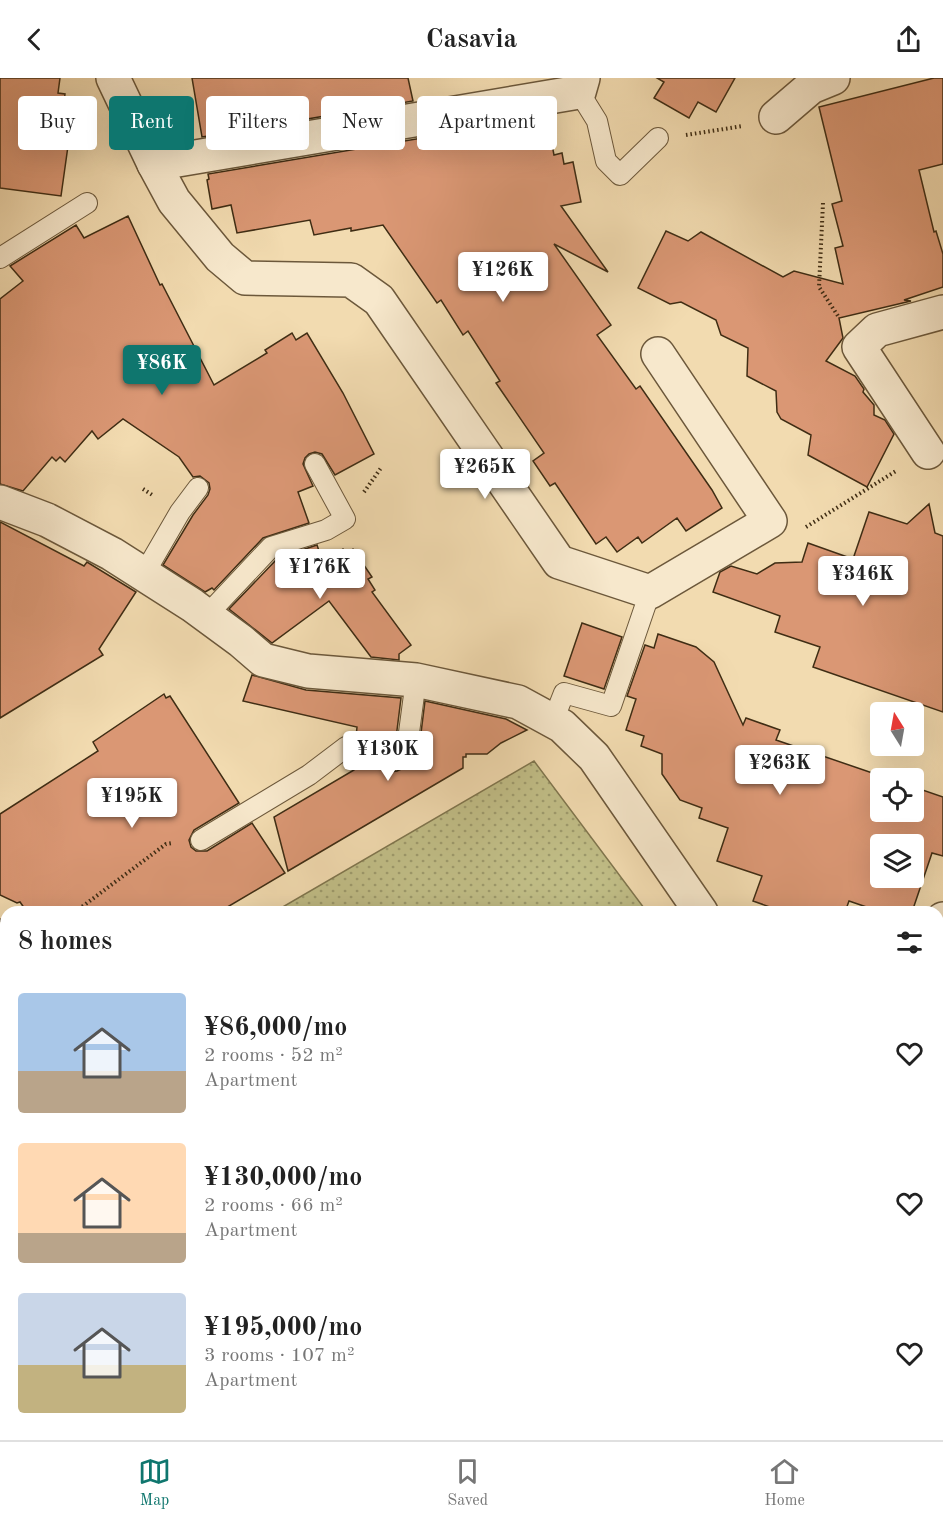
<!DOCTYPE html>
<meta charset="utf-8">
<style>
:root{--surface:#fff;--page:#f2f2f2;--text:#222;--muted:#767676;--line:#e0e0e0;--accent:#0f766e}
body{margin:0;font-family:"Old Standard TT",serif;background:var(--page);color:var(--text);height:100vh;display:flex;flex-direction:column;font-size:22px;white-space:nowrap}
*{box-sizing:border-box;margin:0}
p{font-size:20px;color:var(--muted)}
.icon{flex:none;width:33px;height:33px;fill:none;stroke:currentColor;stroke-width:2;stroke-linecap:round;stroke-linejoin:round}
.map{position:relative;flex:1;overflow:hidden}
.side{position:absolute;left:0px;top:828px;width:944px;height:534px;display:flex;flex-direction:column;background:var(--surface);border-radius:18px 18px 0 0;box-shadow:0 6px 24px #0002}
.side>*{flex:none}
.hud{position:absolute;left:18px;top:18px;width:600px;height:54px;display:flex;gap:12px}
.needle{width:39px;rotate:349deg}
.controls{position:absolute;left:870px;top:624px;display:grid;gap:12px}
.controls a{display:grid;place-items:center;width:54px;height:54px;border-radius:6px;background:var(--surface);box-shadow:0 6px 24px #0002;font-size:30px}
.price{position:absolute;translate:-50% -51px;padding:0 14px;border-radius:6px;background:#fff;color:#222;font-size:20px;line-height:39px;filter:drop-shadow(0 2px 3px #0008)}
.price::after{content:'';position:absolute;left:50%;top:36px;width:18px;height:14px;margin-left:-9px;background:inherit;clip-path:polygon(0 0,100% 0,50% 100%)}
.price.on{background:var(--accent);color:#fff}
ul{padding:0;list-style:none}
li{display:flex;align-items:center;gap:18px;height:150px;padding:0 18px}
li span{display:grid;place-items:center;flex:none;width:168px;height:120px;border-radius:6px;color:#555}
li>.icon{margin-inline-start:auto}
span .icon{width:72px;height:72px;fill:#fffc;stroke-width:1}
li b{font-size:26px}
h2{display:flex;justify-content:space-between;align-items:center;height:72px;padding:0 18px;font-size:26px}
.pill{padding:0 21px;border-radius:6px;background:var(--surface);box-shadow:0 6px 24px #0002;font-size:21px;line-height:54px}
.pill.on{background:var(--accent);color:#fff}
header{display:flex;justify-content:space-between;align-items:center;height:78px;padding:0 18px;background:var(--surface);font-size:27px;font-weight:700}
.tabs{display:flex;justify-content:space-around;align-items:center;height:84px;border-top:2px solid var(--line);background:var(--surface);font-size:16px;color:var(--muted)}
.tabs a{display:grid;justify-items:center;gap:3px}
.tabs .on{color:var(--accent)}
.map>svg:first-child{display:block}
.grass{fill:url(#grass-dots);stroke:#80764e;stroke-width:1.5}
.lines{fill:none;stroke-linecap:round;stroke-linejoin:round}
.river{stroke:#9cbba7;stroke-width:69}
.building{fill:#da9774;stroke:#3f2d14;stroke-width:1.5;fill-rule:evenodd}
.lane-casing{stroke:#6c583b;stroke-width:22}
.street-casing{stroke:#6c583b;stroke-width:36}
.path{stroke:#3f2d14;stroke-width:4;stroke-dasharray:1.5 3;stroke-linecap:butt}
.lane{stroke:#f7e8cc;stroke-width:20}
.street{stroke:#f7e8cc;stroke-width:33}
</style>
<header><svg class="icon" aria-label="back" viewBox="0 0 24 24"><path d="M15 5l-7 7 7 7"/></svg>Casavia<svg class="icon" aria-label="share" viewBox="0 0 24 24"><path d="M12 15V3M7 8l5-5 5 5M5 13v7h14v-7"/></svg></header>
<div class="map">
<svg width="943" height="1362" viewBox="0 0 943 1362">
<defs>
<pattern id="grass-dots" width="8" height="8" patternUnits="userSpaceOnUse" patternTransform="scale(1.5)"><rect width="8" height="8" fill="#c1be87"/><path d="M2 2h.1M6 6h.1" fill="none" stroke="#9e9b6d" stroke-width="1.8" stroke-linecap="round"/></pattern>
</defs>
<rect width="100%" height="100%" fill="#f2dbb0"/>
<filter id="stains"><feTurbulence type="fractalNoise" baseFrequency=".00333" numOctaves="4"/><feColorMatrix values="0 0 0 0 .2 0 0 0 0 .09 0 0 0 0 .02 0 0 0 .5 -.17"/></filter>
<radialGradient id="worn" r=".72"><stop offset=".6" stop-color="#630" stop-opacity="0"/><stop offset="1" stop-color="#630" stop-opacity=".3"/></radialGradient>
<!-- grass -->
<polygon class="grass" points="534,683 647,834 274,834"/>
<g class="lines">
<!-- river -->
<g class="river">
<polyline points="0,922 6,925"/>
<polyline points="309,1356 319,1362"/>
</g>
</g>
<!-- building -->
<g class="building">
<polygon points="0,0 60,0 58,15 65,16 59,67 68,68 61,118 0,110"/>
<polygon points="192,0 408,0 413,23 202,59"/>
<polygon points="657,0 735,0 716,34 698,24 689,40 654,20 664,4"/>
<polygon points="934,0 943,0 943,86 919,92 934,154 936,153 943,176 943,209 904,222 911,223 839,240 843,260 826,283 855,298 864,311 863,314 874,327 874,337 885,342 894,356 867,409 808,377 811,357 781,341 777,334 776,313 747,298 748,270 721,257 716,242 681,224 670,226 638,210 666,153 688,163 701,154 783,199 794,193 843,206 835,170 843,168 832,126 842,123 819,29"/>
<polygon points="490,50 491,55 494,54 495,61 549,51 554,77 562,75 564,86 573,84 581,124 561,128 608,194 554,166 611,247 597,257 636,311 640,308 712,412 722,430 686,453 677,440 642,465 638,459 617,474 606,459 596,466 555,405 550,408 533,383 544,375 496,305 500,303 468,253 463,257 441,222 437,225 383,147 351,153 351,150 314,157 310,142 237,155 231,127 212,131 207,102 209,101 208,96 434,58 435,60"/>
<polygon points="128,138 160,207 162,206 214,307 267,275 265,272 292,255 296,262 307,255 343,315 374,376 335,397 322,376 315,374 309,376 305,380 303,386 313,408 298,414 309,445 263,460 214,512 212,510 205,514 163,487 193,437 208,417 210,411 209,405 200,398 193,399 179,379 123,341 98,361 92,353 65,384 60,379 56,383 52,379 23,413 0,406 0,221 23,203 10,188 76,147 84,160"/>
<polygon points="929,426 935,455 943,458 943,634 813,589 820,569 775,554 780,538 713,514 720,494 731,488 757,496 775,485 802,484 808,465 853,481 869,434 907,446"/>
<polygon points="0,444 84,488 87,484 136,514 99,571 103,577 0,640"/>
<polygon points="317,467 323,485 343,471 347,476 353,471 372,499 368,501 375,512 372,514 411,567 399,576 399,582 371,579 329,523 272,565 229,531 278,480"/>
<polygon points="582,545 622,559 604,611 564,598"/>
<path d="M658,556L696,569L714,584L743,647L746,640L780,652L776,662L887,700H880V734H914V709L943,719V778L932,775L912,834H881L849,823L845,834H784L753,823L762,798L717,783L728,750L699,740L702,730L680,722L662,696V676L641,668L644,658L626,652L636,621L627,618L645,567L654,570ZM880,766H914V800H880Z"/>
<polygon points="252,597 306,612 401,620 395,668 392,669 356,659 357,649 243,623"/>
<polygon points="164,616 166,620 170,618 239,725 194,752 189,762 191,769 196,773 207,773 252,745 285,795 219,834 27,834 20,824 17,825 0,817 0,736 98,673 93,664"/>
<polygon points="425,623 506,641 527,652 501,665 487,676 466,676 466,679 463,679 463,690 288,793 274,739 354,692 355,684 391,694 397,693 415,685 418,679"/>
</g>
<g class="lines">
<!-- lane casing -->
<g class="lane-casing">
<g id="lane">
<polyline points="579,14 597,43 606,83 620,97 658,60"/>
<polyline points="0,180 87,125"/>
<polyline points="144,496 180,434 198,410"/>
<polyline points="206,538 271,469 326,452 345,441 315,386"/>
<polyline points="553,643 564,615 611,628 650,514"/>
<polyline points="201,762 309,697 346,669 393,682 406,677 416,602"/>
</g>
</g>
<!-- street casing -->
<g class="street-casing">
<g id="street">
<polyline points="113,0 154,86 174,123 220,179 245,200 351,202 379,222 559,484 650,514 770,443 658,276"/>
<polyline points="776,39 811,9 833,0"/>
<polyline points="154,86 579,14 583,0"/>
<polyline points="928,374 859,269 877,252 943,234"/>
<polyline points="0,424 47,442 112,476 192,527 241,563 263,582 308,593 416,602 518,624 562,648 594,679 701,834"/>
<polyline points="938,845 943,841"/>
<polyline points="0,1051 6,1058"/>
<polyline points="154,1356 157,1362"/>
<polyline points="362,1356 371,1362"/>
<polyline points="893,1356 894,1362"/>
<polyline points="282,1362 286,1356"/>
<polyline points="643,1362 660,1356"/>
</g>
</g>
<!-- path -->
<g class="path">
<polyline points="686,57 743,48"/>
<polyline points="823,125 819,209 838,238"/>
<polyline points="143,411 154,418"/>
<polyline points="364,414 381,390"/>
<polyline points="806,449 896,393"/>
<polyline points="75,834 166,766 172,765"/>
<polyline points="0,842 6,844"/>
</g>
<!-- lane -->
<use href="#lane" class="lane"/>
<!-- street -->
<use href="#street" class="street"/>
</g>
<rect width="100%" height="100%" filter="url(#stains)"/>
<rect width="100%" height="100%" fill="url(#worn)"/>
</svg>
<div class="controls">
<a><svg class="needle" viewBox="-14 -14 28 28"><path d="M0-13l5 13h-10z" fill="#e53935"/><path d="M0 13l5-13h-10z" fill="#767676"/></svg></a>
<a><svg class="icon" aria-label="locate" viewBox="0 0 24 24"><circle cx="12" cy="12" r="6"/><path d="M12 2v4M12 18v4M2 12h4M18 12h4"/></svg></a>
<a><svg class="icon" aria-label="layers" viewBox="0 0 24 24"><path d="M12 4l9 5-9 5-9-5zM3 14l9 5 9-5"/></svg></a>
</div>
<b class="price" style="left:503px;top:225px">¥126K</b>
<b class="price on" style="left:162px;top:318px">¥86K</b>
<b class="price" style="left:485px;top:422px">¥265K</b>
<b class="price" style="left:320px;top:522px">¥176K</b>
<b class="price" style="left:863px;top:529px">¥346K</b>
<b class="price" style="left:388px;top:704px">¥130K</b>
<b class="price" style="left:780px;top:718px">¥263K</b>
<b class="price" style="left:132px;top:751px">¥195K</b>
<div class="hud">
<a class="pill">Buy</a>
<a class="pill on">Rent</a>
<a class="pill">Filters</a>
<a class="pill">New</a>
<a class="pill">Apartment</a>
</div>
<section class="side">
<h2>8 homes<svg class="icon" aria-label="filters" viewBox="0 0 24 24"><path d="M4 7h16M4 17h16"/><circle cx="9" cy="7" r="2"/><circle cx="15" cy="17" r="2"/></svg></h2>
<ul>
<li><span style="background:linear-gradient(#a9c7e8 65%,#b9a48a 0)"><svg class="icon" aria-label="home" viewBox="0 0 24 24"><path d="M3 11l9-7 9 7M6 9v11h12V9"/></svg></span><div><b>¥86,000/mo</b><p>2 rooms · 52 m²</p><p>Apartment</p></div><svg class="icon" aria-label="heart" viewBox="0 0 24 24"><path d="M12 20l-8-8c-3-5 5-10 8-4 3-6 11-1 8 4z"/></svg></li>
<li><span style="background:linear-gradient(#ffd9b3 75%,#b9a48a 0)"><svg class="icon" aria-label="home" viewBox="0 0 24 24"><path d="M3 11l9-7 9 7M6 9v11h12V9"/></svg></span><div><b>¥130,000/mo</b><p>2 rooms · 66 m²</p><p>Apartment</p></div><svg class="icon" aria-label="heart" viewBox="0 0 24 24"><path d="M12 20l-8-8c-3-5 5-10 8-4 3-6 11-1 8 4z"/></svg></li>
<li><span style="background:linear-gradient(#c9d6e8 60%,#c2b280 0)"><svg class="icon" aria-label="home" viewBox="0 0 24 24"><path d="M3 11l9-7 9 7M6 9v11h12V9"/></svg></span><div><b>¥195,000/mo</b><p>3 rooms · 107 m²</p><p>Apartment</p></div><svg class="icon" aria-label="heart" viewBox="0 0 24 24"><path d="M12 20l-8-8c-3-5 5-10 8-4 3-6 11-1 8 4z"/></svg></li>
</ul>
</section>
</div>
<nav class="tabs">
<a class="on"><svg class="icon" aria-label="map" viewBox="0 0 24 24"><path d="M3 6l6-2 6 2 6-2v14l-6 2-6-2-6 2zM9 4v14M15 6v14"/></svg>Map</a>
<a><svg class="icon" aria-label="saved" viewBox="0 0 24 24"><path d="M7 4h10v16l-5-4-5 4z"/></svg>Saved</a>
<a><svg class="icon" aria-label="home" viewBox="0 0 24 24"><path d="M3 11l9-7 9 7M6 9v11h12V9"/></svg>Home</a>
</nav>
